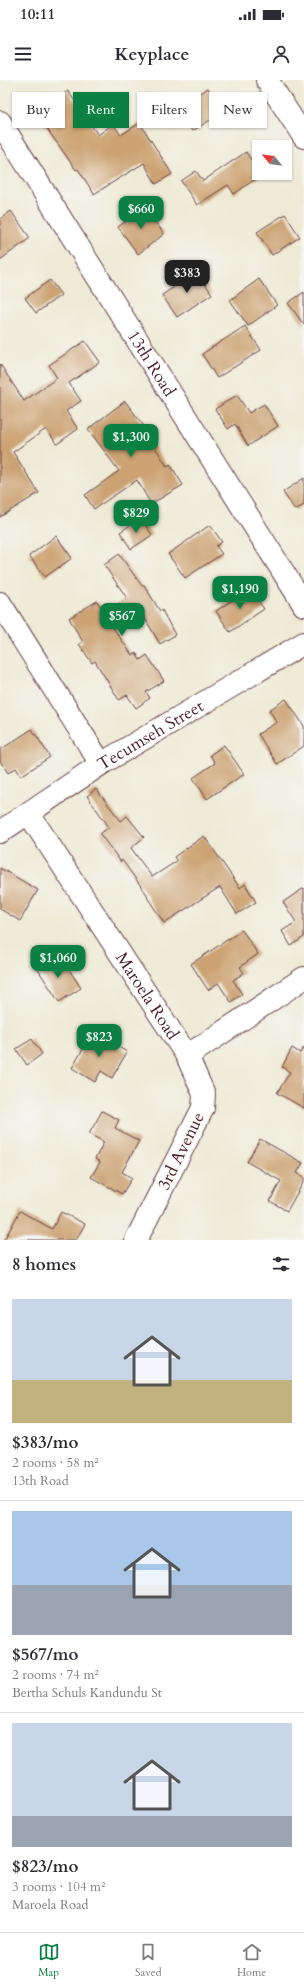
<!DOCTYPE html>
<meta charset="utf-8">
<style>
:root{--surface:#fff;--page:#f2f2f3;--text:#2b2b33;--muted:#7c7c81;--line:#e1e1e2;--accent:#0b8043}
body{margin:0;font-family:Cardo,serif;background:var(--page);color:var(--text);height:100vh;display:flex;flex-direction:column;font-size:15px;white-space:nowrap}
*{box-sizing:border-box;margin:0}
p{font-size:13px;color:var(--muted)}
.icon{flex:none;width:22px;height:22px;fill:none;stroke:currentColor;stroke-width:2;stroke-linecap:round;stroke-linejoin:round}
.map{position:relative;height:1160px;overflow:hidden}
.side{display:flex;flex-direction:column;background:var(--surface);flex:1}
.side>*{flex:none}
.guide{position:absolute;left:12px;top:12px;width:280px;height:36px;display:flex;gap:8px}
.needle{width:26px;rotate:299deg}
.tools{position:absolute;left:252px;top:60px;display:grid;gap:8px}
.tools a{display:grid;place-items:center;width:40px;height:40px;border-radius:0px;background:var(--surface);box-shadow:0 1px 3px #0004;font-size:20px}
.price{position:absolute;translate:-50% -34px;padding:0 9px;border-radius:8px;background:var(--accent);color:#fff;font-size:13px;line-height:26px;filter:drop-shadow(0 1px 2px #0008)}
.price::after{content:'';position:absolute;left:50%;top:24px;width:12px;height:9px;margin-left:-6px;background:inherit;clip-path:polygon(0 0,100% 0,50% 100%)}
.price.current{background:#222;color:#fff}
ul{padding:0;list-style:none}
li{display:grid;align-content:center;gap:8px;height:212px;padding:0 12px}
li+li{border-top:1px solid var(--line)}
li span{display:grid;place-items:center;height:124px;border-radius:0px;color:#555}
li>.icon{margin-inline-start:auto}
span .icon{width:72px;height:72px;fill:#fffc;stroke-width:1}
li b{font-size:17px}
h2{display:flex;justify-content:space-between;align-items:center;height:48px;padding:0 12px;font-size:17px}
.tag{padding:0 14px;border-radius:0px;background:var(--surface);box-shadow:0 1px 3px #0004;font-size:14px;line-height:36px}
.tag.current{background:var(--accent);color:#fff}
.status{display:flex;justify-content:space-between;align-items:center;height:28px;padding:0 20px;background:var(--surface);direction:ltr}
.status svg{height:11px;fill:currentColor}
header{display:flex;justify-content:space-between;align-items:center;height:52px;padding:0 12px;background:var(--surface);font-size:18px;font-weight:800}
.tabs{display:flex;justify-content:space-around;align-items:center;height:56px;border-top:1px solid var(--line);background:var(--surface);font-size:11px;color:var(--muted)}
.tabs a{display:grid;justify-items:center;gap:2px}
.tabs .current{color:var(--accent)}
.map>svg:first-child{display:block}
.building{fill:#cca272}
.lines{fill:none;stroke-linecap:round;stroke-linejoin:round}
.minor-casing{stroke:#633d44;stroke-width:24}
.minor{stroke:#fff;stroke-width:22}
.labels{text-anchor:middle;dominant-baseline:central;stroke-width:3.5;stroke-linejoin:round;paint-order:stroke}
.street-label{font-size:17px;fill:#4a1f2b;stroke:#f6f6f2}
</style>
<div class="status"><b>10:11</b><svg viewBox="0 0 49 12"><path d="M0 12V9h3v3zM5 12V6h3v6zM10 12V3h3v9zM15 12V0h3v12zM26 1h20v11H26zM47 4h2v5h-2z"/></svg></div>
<header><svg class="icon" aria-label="menu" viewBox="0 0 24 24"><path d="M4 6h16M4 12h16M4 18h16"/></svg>Keyplace<svg class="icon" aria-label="person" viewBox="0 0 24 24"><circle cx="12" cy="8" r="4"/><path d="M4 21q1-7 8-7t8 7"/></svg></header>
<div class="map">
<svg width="304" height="1160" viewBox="0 0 304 1160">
<rect width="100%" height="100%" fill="#f6f6f2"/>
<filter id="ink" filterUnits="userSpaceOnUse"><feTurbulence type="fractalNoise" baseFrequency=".025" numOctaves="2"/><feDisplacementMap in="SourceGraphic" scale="8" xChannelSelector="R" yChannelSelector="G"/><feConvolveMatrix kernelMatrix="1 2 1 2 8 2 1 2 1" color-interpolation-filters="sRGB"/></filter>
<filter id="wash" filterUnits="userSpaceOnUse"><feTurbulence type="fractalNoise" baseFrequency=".012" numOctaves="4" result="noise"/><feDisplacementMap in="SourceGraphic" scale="16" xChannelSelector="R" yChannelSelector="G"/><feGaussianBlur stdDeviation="0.9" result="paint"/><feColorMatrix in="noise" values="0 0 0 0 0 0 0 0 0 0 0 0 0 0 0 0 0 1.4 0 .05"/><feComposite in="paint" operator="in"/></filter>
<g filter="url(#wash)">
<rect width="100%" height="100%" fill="#eeead5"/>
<g id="blocks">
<!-- building -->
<g class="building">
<polygon points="208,8 224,32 192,51 177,29"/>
<polygon points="68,11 98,55 113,44 121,55 140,43 172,94 156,104 144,83 94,114 78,89 76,90 36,33"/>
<polygon points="246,72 261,95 234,114 228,105 197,125 181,101 196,91 203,101"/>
<polygon points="145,127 164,154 138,174 118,147"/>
<polygon points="11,131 30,158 0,180 0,139"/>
<polygon points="285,134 300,157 272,175 257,152"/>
<polygon points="197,192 212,214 177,237 162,215"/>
<polygon points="259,199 277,225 248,246 230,220"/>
<polygon points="50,200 61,215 36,233 25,218"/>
<polygon points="304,212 304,245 288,223"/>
<polygon points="245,246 261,270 217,298 202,274"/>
<polygon points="85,261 100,282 69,303 81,321 66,331 78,349 57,364 46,349 13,372 39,413 0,437 0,284 24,321 57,298 49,285"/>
<polygon points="237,315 249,333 264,324 278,346 248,366 235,344 228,349 215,329"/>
<polygon points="125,321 146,349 144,350 167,386 170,384 183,405 151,424 137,400 94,429 85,415 119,391 88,349"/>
<polygon points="304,398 304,425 295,430 283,412"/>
<polygon points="141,438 152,455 131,469 120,452"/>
<polygon points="210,445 222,462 216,466 222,474 185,498 168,474"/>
<polygon points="56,456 72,478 45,497 29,476"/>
<polygon points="119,474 142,506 144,505 160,531 162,530 175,555 160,564 140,530 138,529 112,546 132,575 136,573 140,580 147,575 164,601 146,612 150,618 136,628 127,615 119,620 95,581 92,583 79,564 83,562 69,538 97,521 105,533 127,518 104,485"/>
<polygon points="250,508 264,529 230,552 216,531"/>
<polygon points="286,619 304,646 304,666 277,684 258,654 277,642 269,630"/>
<polygon points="32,649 50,677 21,696 16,688 8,693 0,681 0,670"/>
<polygon points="224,665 244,694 207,719 193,698 215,683 210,675"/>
<polygon points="96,709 121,741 127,736 144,757 131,768 152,797 177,781 174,777 204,756 240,808 245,804 256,822 237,834 220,807 164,843 147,817 148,816 122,780 121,782 100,754 109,747 87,716"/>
<polygon points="0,788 38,810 20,841 0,829"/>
<polygon points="304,808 304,857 291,866 282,851 296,842 283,822"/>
<polygon points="242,850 258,874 240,887 244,893 233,900 242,914 231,922 218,903 208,910 191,884"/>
<polygon points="48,876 57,891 66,885 81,908 59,922 35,885"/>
<polygon points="93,952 127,972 112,998 101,991 95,1002 72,988"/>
<polygon points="32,959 42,974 27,985 16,969"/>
<polygon points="304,967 304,1028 277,1013 290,992 282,987 292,968 300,973"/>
<polygon points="102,1031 119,1040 115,1048 139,1061 122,1092 132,1098 122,1114 91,1097 100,1082 95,1079 104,1062 89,1054"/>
<polygon points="260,1059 303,1083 297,1093 304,1097 304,1101 287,1131 270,1121 281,1101 247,1082"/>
<polygon points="20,1131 52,1149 61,1132 85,1144 76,1160 4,1160"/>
</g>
</g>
</g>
<g filter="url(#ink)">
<use href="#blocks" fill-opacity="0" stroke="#633d44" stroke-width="1"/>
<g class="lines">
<!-- minor casing -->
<g class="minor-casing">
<g id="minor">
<polyline points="267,0 304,57"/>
<path id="s1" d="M0,42L304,525"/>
<polyline points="0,523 101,684"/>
<path id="s2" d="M29,734L187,976L204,1014L203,1028L136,1160"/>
<path id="s3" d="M0,752L101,684L304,563"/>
<polyline points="187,976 304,898"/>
</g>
</g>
<!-- minor -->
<use href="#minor" class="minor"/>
</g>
</g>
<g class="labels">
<!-- street labels -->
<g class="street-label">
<text stroke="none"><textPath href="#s1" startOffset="285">13th Road</textPath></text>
<text stroke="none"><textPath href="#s3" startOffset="179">Tecumseh Street</textPath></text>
<text stroke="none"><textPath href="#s2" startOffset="217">Maroela Road</textPath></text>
<text transform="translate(181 1071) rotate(-64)">3rd Avenue</text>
</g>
</g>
</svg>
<div class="tools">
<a><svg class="needle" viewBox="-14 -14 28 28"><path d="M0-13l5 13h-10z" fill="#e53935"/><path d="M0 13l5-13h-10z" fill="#7c7c81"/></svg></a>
</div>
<b class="price" style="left:141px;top:150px">$660</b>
<b class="price current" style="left:187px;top:214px">$383</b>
<b class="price" style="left:131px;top:378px">$1,300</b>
<b class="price" style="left:136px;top:454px">$829</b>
<b class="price" style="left:240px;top:530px">$1,190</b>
<b class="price" style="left:122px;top:557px">$567</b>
<b class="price" style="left:58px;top:899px">$1,060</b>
<b class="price" style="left:99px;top:978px">$823</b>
<div class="guide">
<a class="tag">Buy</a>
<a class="tag current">Rent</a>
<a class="tag">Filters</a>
<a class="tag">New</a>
</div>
</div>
<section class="side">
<h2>8 homes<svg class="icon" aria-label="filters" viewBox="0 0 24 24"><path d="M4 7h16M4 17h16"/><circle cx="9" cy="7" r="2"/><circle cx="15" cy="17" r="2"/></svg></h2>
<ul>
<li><span style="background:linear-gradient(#c9d6e8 65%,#c2b280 0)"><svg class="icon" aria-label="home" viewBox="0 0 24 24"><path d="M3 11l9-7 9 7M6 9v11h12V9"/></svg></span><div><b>$383/mo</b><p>2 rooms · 58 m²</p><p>13th Road</p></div></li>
<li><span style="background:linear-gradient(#a9c7e8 60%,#9aa5b1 0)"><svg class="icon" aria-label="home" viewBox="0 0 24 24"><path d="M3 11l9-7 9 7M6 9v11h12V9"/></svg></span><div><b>$567/mo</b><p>2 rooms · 74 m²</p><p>Bertha Schuls Kandundu St</p></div></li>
<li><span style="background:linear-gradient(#c9d6e8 75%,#9aa5b1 0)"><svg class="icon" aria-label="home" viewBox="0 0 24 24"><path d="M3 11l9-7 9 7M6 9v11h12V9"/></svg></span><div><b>$823/mo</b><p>3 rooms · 104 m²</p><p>Maroela Road</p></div></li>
</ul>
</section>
<nav class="tabs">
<a class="current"><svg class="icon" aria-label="map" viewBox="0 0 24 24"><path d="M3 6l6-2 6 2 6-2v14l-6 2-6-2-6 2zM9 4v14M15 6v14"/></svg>Map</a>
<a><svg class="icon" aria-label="saved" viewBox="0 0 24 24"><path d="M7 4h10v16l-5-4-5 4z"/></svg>Saved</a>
<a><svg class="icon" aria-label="home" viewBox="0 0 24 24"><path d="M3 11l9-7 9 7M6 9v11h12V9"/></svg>Home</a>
</nav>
